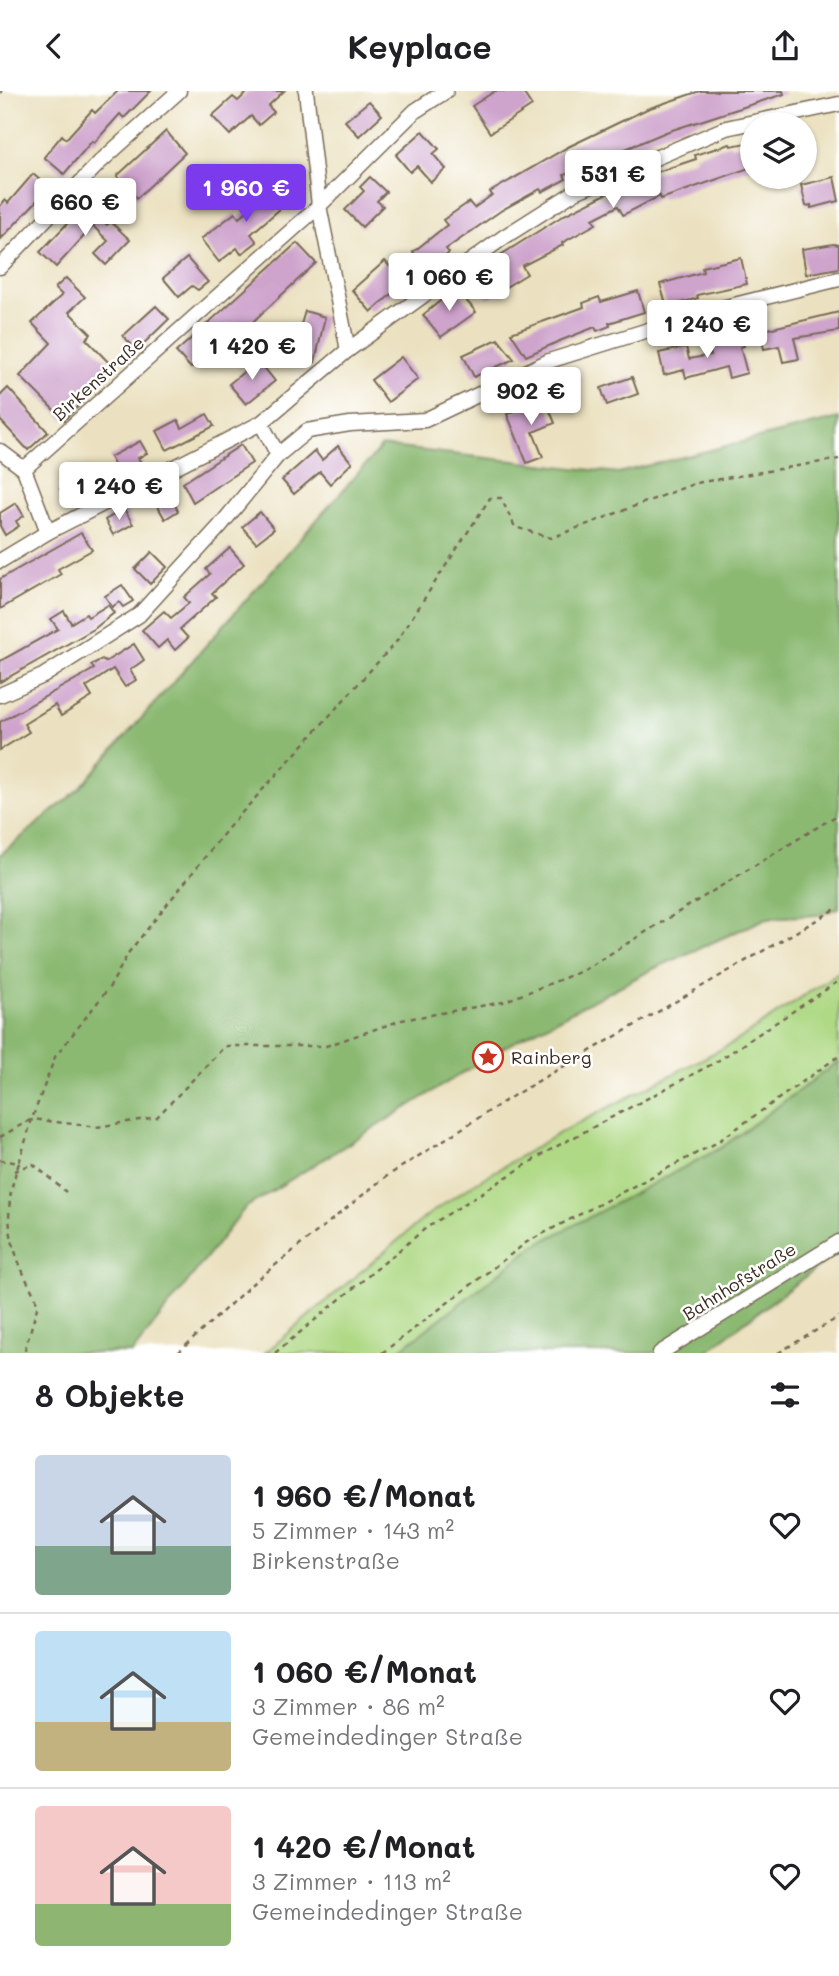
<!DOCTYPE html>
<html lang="de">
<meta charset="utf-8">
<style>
:root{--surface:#fff;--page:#f2f2f2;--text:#202124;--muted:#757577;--line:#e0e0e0;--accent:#7c3aed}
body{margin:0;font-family:Mali,sans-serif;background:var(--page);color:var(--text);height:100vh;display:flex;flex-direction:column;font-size:26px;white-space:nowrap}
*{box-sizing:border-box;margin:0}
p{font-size:23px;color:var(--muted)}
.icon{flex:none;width:38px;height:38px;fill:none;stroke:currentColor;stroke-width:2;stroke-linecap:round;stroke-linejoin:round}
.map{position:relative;height:1262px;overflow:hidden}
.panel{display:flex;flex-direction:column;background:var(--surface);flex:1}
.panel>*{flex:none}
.buttons{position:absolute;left:740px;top:21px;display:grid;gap:14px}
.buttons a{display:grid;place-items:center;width:77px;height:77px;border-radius:50%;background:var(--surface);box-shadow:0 2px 5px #0004;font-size:35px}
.price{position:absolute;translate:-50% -60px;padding:0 16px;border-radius:7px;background:#fff;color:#222;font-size:23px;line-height:46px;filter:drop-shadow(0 2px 4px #0008)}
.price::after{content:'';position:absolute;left:50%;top:42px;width:21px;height:16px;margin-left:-10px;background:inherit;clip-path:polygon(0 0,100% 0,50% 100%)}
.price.on{background:var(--accent);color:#fff}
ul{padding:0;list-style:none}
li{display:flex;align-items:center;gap:21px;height:175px;padding:0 35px}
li+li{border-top:2px solid var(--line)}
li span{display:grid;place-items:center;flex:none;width:196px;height:140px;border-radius:7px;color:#555}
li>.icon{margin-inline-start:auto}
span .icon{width:84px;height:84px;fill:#fffc;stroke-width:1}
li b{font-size:30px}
h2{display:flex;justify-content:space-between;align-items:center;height:84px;padding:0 35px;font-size:30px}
header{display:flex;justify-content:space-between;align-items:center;height:91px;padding:0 35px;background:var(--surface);font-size:32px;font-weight:700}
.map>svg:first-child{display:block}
.green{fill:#afd985;stroke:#758252;stroke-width:2}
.forest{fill:#8bb972;stroke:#637248;stroke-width:2}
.building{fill:#cea3cc}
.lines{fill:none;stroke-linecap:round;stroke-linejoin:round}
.minor-casing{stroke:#796a57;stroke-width:17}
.path{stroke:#796a57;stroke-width:2.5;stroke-dasharray:5 5;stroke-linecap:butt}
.minor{stroke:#fff;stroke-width:14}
.labels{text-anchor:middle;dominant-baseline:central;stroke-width:5;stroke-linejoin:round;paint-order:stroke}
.street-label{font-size:18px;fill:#3b2a1e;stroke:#fff}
.poi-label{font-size:18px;fill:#3b2a1e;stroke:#fff;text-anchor:start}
</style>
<header><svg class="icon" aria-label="back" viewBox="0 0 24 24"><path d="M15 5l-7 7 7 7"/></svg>Keyplace<svg class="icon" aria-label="share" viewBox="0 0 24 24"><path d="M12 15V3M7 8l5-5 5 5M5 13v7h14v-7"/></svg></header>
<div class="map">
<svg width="839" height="1262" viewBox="0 0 839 1262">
<rect width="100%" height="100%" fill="#fff"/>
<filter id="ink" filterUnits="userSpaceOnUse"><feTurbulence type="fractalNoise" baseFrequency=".0143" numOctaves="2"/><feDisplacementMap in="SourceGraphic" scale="14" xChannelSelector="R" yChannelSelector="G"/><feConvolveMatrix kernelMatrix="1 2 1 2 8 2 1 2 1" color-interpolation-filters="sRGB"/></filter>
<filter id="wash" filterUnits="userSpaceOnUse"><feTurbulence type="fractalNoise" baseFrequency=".00686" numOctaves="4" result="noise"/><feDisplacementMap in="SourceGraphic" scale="28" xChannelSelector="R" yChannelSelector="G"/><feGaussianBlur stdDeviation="1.57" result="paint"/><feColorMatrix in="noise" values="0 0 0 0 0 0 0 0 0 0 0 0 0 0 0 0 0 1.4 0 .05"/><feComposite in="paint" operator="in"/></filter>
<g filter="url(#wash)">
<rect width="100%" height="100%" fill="#ebe1c0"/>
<!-- green -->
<polygon class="green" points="839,881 839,970 721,1057 534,1155 396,1262 265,1262 429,1123 472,1094 561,1041 735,951"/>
<!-- forest -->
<g class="forest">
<polygon points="839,327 839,817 817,824 767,827 653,878 506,955 245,1117 132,1262 0,1262 0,764 79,698 382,355 618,382"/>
<polygon points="839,970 839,1160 704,1262 396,1262 534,1155 721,1057"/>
</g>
<g id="blocks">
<!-- building -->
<g class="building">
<polygon points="118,0 151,0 124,27 120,23 94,52 92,50 64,83 44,66 62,44 66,48 92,19 95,22"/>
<polygon points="249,0 284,0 268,15 274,21 259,34 251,25 230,44 212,25 233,6 238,10"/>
<polygon points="495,0 522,0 532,15 490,42 472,15"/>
<polygon points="700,0 783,0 784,3 666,41 564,84 566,88 542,101 540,98 502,119 446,158 449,162 427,179 413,161 447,134 443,129 469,111 474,117 492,104 490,101 568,56 647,18"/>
<polygon points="369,10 382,24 359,45 345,30"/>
<polygon points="166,40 185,62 137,107 117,85"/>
<polygon points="423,40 439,58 433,63 446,78 431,91 417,75 410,81 396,64"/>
<polygon points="752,51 752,76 661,108 660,105 623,124 618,115 593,128 596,133 562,152 563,154 522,175 527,183 488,207 472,182 564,124 636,88 696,68 695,64 730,53 731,55"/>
<polygon points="33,83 49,97 0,149 0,115 5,109 8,112"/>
<polygon points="370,86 386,101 377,110 383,115 362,136 345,119 364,100 360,96"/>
<polygon points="834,86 839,110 811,117 811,114 806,115 801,94"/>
<polygon points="281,90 295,105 251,143 257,151 241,163 237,157 219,171 201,148 235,122 239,127"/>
<polygon points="85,114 107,134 111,131 130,149 106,174 95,163 108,150 93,135 56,176 40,161"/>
<polygon points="297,152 316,172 243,240 240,237 225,251 222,248 191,277 176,261"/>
<polygon points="834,153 839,154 839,177 806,183 802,158"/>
<polygon points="187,167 208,191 198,199 192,195 179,206 163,187"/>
<polygon points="741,167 747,193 697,204 698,207 667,216 660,193 703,181 702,176"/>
<polygon points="385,170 404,192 371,221 352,199"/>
<polygon points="66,187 85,206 69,221 91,243 86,248 113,276 80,308 83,311 64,329 20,285 51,252 32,232 62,204 55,197"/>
<polygon points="456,197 476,221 441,246 423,224"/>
<polygon points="638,200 644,221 609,232 610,235 597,240 595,236 562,249 526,265 511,242 584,216 583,212 599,206 601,211"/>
<polygon points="156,215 169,228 137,259 123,245"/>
<polygon points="305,220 325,226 315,271 292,264"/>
<polygon points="839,221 839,240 794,247 799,268 783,271 779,255 764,258 760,240"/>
<polygon points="741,244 744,255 740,256 747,282 729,287 726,276 686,287 684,279 664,284 659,262 686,256 689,268 711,264 708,254"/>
<polygon points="498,248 514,268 474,286 463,264"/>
<polygon points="401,266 418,288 388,311 371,289"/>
<polygon points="258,269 275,290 246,313 229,293"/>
<polygon points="632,286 638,303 607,314 601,297"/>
<polygon points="8,297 48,341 28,359 0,329 0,305"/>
<polygon points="545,308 555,332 533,341 543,366 527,372 507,323"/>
<polygon points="207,323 214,335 167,359 157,340 178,329 182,337"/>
<polygon points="140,350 147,362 138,367 142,373 120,385 110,366"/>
<polygon points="241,354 252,372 193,411 183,392"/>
<polygon points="338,355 352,372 330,393 320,381 294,403 282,389 315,360 322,369"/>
<polygon points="89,377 99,396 66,409 60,398 73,391 71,387"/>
<polygon points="168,401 178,420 165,428 154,409"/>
<polygon points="16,412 24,425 16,430 19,435 5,444 0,435 0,422"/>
<polygon points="124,418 133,433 113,444 105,429"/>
<polygon points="260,421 274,438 256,452 242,436"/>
<polygon points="81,442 92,459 58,478 61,483 0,518 0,488"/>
<polygon points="230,457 244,473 212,502 216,506 180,538 188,547 175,559 167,549 158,557 142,539 164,520 171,527 189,512 184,506 210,483 206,478"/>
<polygon points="152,461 167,476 150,493 135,478"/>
<polygon points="122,494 133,510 123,516 119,511 112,516 105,505"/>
<polygon points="108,514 114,522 94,538 0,591 0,570 58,538 51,528 64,520 71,532 86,523 88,526"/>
<polygon points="134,553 144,569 130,579 136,589 125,596 113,578 86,596 92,606 61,625 55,614 24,633 29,641 0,659 0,631 94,578 91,574 102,568 105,571"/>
</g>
</g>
</g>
<g filter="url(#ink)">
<use href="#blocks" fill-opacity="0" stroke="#796a57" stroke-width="2"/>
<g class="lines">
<!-- minor casing -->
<g class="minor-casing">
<g id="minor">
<polyline points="306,0 319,115 348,259"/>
<polyline points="0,176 100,71 179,0"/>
<polyline points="261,332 278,364"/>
<polyline points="0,360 24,378 48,441"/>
<polyline points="24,378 319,115 415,20 446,0"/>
<polyline points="0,470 48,441 261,332 348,259 504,146 575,101 726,37 839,13"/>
<polyline points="0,604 43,585 139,524 220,435 278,364 307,340 350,333 425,329 549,270 706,221 839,188"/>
<polyline points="660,1262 839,1151"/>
</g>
</g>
<!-- path -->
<g class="path">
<polyline points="0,2 2,0"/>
<polyline points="0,1046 32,1028 55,966 111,894 129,861 229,736 396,551 490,407 501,407 515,436 551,447 696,392 839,368"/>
<polyline points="0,1069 19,1072 32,1028 97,1036 157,1026 225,955 326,955 402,929 503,911 582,880 839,723"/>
<path d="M19,1072C0,1124 10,1160 36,1207L37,1217L24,1262"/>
<polyline points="14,1080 33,1073 66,1101"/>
<polyline points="178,1262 253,1192 384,1087 516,1003 839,816"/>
<polyline points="275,1262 426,1137 548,1060 716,971 839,890"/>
<polyline points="382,1262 527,1151 716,1052 839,965"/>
<polyline points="778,1262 839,1226"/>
</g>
<!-- minor -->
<use href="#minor" class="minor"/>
</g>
</g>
<!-- icons -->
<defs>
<g id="sight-ring" transform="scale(1.575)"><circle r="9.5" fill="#fff" stroke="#c8321e" stroke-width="1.5"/><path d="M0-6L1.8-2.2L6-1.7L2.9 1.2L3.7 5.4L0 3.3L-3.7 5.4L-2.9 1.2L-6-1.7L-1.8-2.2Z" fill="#c8321e"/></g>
</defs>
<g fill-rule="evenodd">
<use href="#sight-ring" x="488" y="966"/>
</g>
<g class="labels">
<!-- street labels -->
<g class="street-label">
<text transform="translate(98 287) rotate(-42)">Birkenstraße</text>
<text transform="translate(739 1190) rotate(-32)">Bahnhofstraße</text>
</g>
<!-- poi labels -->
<g class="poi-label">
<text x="511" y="966">Rainberg</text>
</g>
</g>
</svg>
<div class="buttons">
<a><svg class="icon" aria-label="layers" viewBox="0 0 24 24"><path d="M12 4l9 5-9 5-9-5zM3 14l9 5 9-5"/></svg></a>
</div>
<b class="price" style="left:613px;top:119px">531 €</b>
<b class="price on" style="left:246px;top:133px">1 960 €</b>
<b class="price" style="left:85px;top:147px">660 €</b>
<b class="price" style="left:449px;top:222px">1 060 €</b>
<b class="price" style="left:707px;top:269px">1 240 €</b>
<b class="price" style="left:252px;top:291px">1 420 €</b>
<b class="price" style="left:531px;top:336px">902 €</b>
<b class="price" style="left:119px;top:431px">1 240 €</b>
</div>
<section class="panel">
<h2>8 Objekte<svg class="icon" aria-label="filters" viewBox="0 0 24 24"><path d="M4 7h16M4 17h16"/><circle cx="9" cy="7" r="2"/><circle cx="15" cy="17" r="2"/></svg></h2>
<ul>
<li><span style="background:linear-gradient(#c9d6e8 65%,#7fa58c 0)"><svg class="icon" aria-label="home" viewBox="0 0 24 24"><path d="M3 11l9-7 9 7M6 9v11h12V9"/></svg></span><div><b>1 960 €/Monat</b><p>5 Zimmer · 143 m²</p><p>Birkenstraße</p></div><svg class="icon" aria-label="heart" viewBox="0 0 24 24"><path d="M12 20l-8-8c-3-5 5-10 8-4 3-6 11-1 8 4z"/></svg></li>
<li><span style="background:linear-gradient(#bfe0f5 65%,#c2b280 0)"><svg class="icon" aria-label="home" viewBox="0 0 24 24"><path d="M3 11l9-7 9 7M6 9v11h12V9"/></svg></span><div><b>1 060 €/Monat</b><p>3 Zimmer · 86 m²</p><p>Gemeindedinger Straße</p></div><svg class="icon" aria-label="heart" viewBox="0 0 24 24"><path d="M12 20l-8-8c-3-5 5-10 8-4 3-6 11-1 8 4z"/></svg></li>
<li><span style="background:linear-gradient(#f6c9c9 70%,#8fb573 0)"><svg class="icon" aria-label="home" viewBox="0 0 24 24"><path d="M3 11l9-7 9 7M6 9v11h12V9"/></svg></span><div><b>1 420 €/Monat</b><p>3 Zimmer · 113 m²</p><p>Gemeindedinger Straße</p></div><svg class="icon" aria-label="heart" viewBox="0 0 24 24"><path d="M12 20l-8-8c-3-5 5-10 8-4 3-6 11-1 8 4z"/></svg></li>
</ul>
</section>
